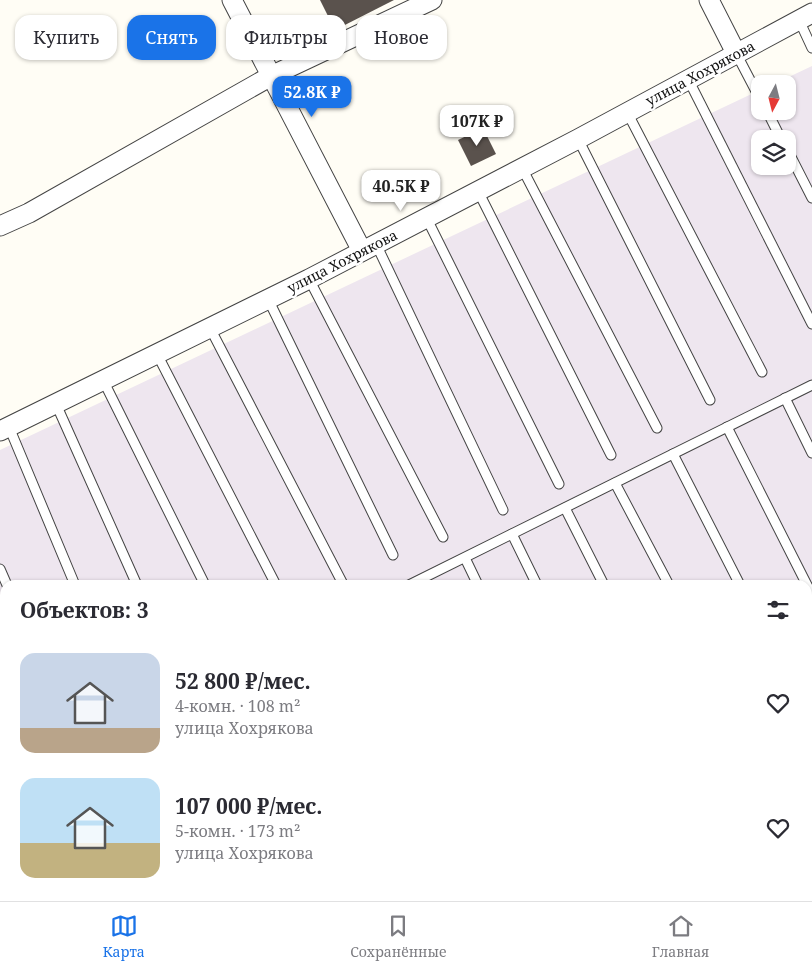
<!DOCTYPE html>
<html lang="ru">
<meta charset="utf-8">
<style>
:root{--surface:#fff;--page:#f7f7f7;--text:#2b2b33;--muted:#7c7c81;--line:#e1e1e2;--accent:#1a73e8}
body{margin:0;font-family:"Noto Serif",serif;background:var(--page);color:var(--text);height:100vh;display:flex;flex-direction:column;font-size:19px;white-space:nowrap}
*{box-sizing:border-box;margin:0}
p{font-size:16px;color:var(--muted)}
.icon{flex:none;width:28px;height:28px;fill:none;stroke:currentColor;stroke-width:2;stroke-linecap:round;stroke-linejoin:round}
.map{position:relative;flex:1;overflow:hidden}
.sheet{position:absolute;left:0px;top:580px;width:812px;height:321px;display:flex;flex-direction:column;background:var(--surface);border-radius:15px 15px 0 0;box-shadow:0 1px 4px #0004}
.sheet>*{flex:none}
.top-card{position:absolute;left:15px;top:15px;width:500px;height:45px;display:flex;gap:10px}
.needle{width:32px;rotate:187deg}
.tools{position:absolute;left:751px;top:75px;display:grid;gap:10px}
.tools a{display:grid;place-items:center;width:45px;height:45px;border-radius:10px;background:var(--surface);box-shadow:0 1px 4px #0004;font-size:25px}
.price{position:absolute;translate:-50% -42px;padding:0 11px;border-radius:10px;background:#fff;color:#222;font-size:16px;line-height:32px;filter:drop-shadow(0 1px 2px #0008)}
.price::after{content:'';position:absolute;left:50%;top:30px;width:15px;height:11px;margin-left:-8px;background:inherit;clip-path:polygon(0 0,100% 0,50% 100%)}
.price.current{background:var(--accent);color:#fff}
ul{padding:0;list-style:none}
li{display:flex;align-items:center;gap:15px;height:125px;padding:0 20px}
li span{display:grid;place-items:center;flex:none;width:140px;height:100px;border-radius:15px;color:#555}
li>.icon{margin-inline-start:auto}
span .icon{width:60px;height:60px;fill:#fffc;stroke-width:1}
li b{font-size:21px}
h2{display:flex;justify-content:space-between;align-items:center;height:60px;padding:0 20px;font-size:21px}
.tag{padding:0 18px;border-radius:15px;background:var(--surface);box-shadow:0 1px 4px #0004;font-size:18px;line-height:45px}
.tag.current{background:var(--accent);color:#fff}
.dock{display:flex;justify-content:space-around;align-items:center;height:70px;border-top:1px solid var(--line);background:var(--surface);font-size:14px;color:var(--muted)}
.dock a{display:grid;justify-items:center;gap:2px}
.dock .current{color:var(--accent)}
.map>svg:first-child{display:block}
.industrial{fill:#eee6ef;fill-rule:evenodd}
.forest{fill:#b9dc9c}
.building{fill:#5a524d}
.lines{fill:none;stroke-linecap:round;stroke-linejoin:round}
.lane-casing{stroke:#444;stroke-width:11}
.street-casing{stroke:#444;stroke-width:21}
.lane{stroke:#fff;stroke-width:9}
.street{stroke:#fff;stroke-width:19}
.labels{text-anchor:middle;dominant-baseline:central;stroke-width:5;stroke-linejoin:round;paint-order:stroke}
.street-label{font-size:14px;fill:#111;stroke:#fff}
</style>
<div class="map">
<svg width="812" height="901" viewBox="0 0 812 901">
<rect width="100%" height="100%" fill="#fffdf5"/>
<!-- industrial -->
<path class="industrial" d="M812,66V787L808,789V585H5V896H557L546,901H0V450L760,90V111H788V84H774ZM760,139H788V166H760Z"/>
<!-- forest -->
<polygon class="forest" points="812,843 812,901 673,901 684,896 808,896 808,845"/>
<!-- building -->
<g class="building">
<polygon points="320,0 394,0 335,30"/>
<polygon points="483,128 496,154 471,166 458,140"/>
</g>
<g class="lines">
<!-- lane casing -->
<g class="lane-casing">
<g id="lane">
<polyline points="799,20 812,48"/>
<polyline points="736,53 760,99"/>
<polyline points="688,79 812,324"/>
<polyline points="767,111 781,139"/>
<polyline points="627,112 762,372"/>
<polyline points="578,139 710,400"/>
<polyline points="788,151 812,198"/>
<polyline points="522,168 657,428"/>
<polyline points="478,191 611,455"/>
<polyline points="426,217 559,484"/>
<polyline points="376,244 503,510"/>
<polyline points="309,279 443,537"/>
<polyline points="268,299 393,555"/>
<polyline points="210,328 343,584"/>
<polyline points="157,354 276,585"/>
<polyline points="103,380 205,585"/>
<polyline points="785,398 812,453"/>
<polyline points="56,404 137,585"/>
<polyline points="9,427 75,585"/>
<polyline points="727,427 807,585"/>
<polyline points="673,454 740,585"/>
<polyline points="615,483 669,585"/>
<polyline points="565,508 604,585"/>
<polyline points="512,534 537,585"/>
<polyline points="465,558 478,585"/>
<polyline points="0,569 7,585"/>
<polyline points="409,585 812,385"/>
<polyline points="808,587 812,596"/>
<polyline points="808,714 812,722"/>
<polyline points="0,721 5,732"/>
<polyline points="0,788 5,785"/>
<polyline points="0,854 5,864"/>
<polyline points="21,896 23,901"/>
<polyline points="79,896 82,901"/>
<polyline points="160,896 162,901"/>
<polyline points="220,896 222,901"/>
<polyline points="285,896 288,901"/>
<polyline points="347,896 349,901"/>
<polyline points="422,896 424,901"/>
</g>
</g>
<!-- street casing -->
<g class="street-casing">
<g id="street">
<polyline points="232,0 362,251"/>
<polyline points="709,0 736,53"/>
<polyline points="0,226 29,213 271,76 432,0"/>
<polyline points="0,431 309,279 578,139 812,13"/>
</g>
</g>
<!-- lane -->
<use href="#lane" class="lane"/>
<!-- street -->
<use href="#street" class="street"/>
</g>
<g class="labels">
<!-- street labels -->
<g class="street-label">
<text transform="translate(700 73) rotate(-28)">улица Хохрякова</text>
<text transform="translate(342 261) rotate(-27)">улица Хохрякова</text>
</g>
</g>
</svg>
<div class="tools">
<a><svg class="needle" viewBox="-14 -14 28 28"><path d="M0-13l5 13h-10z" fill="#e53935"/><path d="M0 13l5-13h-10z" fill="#7c7c81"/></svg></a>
<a><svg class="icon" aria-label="layers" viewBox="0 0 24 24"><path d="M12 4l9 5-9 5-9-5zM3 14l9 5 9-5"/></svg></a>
</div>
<b class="price current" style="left:312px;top:118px">52.8K ₽</b>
<b class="price" style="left:477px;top:147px">107K ₽</b>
<b class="price" style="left:401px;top:212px">40.5K ₽</b>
<div class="top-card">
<a class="tag">Купить</a>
<a class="tag current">Снять</a>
<a class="tag">Фильтры</a>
<a class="tag">Новое</a>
</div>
<section class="sheet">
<h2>Объектов: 3<svg class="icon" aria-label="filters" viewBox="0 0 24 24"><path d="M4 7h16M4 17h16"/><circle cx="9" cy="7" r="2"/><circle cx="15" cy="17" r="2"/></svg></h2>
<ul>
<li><span style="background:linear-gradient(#c9d6e8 75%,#b9a48a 0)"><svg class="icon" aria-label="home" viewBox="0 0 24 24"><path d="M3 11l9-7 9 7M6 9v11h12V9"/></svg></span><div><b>52 800 ₽/мес.</b><p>4-комн. · 108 m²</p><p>улица Хохрякова</p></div><svg class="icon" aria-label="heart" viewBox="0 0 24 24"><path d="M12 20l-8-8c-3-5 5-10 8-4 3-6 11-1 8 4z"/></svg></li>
<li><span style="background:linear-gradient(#bfe0f5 65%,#c2b280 0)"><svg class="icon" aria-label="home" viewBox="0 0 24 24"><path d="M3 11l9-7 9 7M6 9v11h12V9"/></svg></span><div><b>107 000 ₽/мес.</b><p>5-комн. · 173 m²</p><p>улица Хохрякова</p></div><svg class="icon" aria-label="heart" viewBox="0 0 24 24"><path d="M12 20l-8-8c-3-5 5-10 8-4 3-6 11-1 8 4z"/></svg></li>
</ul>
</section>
</div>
<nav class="dock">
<a class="current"><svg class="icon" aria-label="map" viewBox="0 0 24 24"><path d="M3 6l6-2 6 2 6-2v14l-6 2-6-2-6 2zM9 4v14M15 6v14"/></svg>Карта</a>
<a><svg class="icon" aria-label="saved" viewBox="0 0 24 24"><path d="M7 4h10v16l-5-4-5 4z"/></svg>Сохранённые</a>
<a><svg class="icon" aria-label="home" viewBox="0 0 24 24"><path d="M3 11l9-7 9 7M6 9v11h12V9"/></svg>Главная</a>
</nav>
